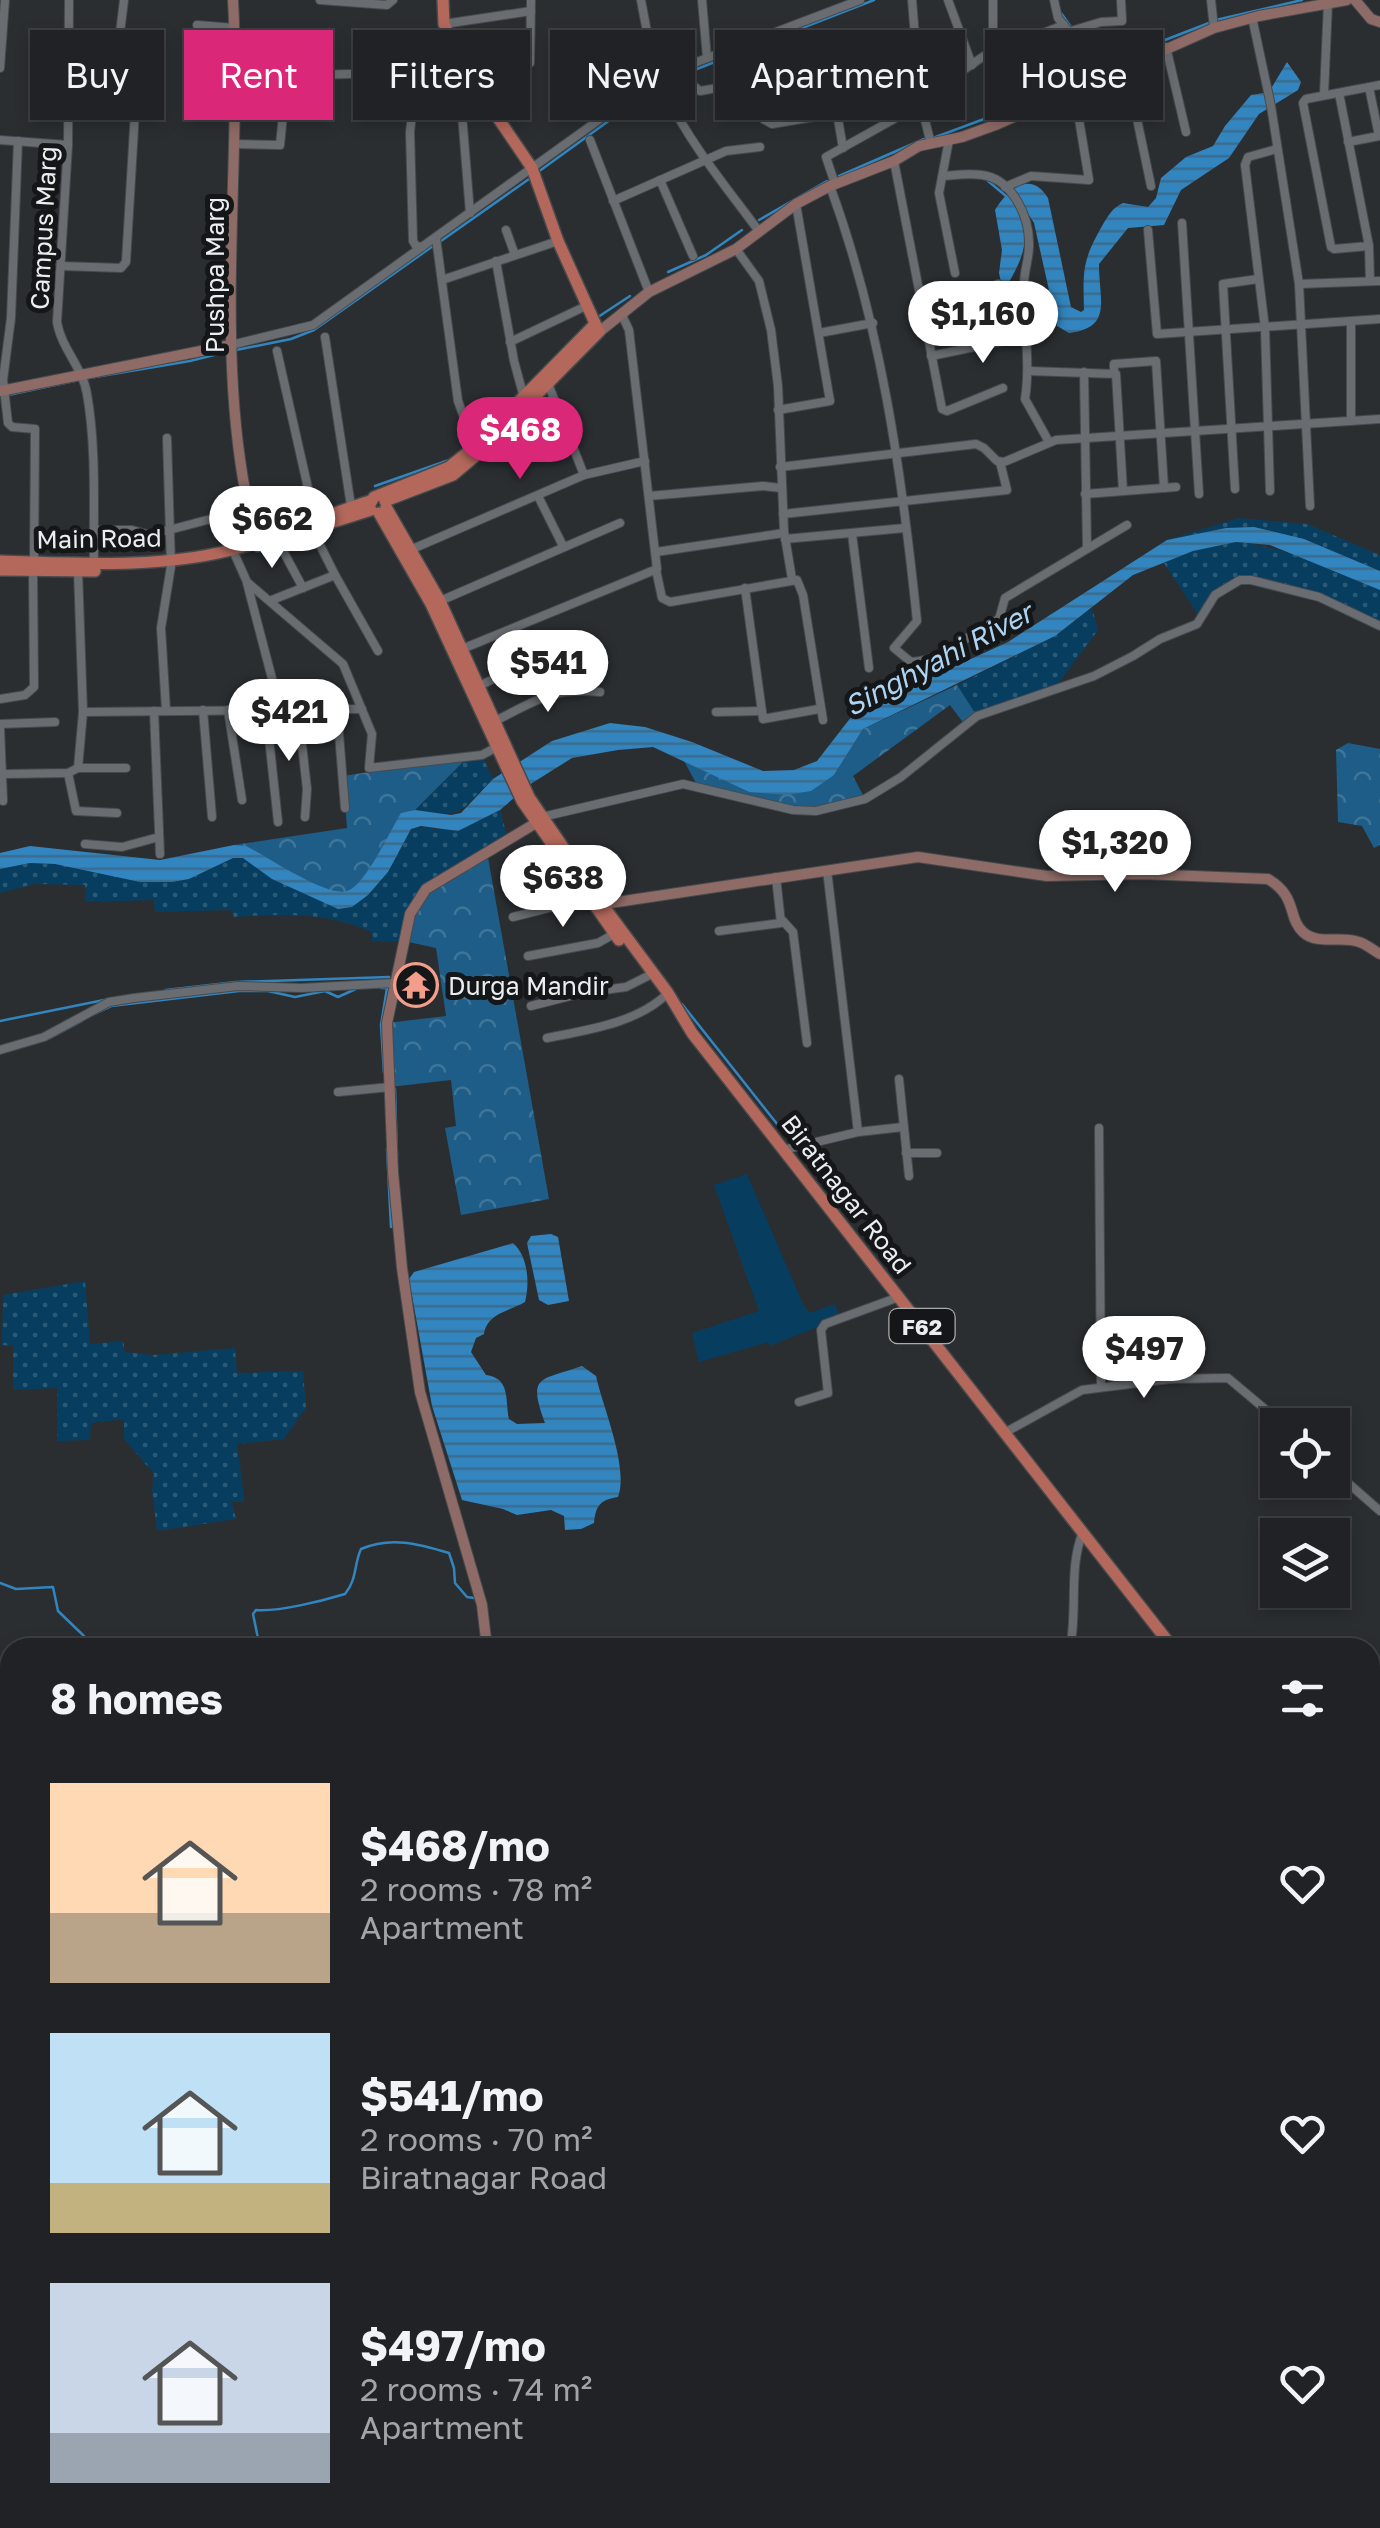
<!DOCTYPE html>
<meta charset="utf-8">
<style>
:root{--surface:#202225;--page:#282a2d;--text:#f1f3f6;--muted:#a2a4a7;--line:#3d3f42;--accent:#db2777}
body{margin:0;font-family:"Golos Text",sans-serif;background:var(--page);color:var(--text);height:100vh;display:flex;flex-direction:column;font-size:38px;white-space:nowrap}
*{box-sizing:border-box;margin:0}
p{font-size:32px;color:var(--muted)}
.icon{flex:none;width:55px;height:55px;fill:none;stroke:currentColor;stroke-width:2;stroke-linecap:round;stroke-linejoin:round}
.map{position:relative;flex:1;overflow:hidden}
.panel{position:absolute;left:0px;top:1638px;width:1380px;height:892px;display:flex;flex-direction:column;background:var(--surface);border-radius:30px 30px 0 0;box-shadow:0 5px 15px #0003,0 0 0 2px var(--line)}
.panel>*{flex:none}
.banner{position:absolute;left:30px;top:30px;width:1320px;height:90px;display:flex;gap:20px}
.controls{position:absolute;left:1260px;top:1408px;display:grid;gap:20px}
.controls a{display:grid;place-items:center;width:90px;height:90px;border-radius:0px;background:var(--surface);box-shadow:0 5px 15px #0003,0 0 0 2px var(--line);font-size:50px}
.price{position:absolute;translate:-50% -85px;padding:0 22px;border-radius:35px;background:#fff;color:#222;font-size:32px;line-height:65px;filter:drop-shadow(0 2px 5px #0008)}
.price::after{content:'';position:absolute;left:50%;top:60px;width:30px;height:22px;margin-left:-15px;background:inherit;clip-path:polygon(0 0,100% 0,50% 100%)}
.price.active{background:var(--accent);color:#fff}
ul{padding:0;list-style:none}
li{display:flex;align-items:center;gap:30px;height:250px;padding:0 50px}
li span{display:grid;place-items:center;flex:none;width:280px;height:200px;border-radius:0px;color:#555}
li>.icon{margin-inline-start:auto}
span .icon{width:120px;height:120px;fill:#fffc;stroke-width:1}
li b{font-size:42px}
h2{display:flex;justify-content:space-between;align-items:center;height:120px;padding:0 50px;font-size:42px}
.chip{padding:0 35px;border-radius:0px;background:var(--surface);box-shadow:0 5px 15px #0003,0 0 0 2px var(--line);font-size:35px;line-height:90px}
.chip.active{background:var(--accent);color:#fff}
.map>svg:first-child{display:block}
.grass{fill:url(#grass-dots)}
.forest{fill:url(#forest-crowns)}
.garden{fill:#073e60}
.water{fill:url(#water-rules)}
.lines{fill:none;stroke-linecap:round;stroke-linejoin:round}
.stream{stroke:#3285be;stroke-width:2.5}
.canal{stroke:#3285be;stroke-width:6}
.street-casing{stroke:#474a4d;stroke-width:10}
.secondary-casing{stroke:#474a4d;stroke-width:12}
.primary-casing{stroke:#474a4d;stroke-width:14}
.street{stroke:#696d71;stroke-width:8}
.secondary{stroke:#8e6b66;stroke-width:10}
.primary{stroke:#b3685b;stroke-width:11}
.labels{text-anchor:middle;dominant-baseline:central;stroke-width:10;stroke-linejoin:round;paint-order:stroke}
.shield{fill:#141617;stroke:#aaadaf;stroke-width:2.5}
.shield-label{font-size:22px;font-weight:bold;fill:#ebeef0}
.street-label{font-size:25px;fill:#ebeef0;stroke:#141617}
.poi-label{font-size:25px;fill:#ebeef0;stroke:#141617;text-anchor:start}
.water-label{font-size:28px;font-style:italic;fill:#aed4f3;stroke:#141617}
</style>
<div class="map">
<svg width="1380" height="2528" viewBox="0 0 1380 2528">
<defs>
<pattern id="grass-dots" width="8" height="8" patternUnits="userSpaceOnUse" patternTransform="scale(2.5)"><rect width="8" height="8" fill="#073e60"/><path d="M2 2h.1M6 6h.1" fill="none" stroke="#2b5a77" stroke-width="1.8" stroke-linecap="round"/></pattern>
<pattern id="forest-crowns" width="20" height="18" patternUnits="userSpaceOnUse" patternTransform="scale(2.5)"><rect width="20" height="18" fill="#1d5d87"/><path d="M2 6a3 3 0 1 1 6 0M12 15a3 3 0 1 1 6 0" fill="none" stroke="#3e7598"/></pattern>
<pattern id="water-rules" width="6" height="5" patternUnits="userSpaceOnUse" patternTransform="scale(2.5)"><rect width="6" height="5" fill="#3285be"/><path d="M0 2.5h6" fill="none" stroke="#3a6c8f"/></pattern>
</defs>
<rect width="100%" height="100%" fill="#2a2e31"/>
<!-- grass -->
<g class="grass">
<polygon points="1239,518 1307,524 1380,555 1380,571 1304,539 1226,528 1167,540"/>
<path d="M1236,542C1288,547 1333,570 1380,590V626C1357,615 1268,576 1247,581C1223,587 1212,599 1201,619L1163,562L1193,551Z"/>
<polygon points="1092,608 1098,630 1052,692 977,716 957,685 1055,636"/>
<path d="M482,755L493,779C455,813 469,818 415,810L468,757Z"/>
<path d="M500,810L508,840L426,889L404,941L372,942L371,932C328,912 281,914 234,917L232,910L155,912L154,900L86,902L85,885L34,884L0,893V869L30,863L55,864L106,873L189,879L233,858H243L338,909L368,895L388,872L411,829C423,825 432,830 444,829C465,829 483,819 500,810Z"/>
<polygon points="85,1281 90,1344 124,1341 124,1352 154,1355 235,1348 237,1373 303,1371 306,1408 284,1439 237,1444 244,1496 244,1502 232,1502 236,1519 157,1531 152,1490 154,1474 124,1439 124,1419 91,1423 90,1440 57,1441 57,1388 13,1390 13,1346 2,1345 3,1295"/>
<polygon points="1370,2287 1380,2287 1380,2528 1373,2528 1370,2511"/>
</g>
<!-- forest -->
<g class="forest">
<polygon points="957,685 977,716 965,725 950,705 853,776 865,799 816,811 697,785 684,761 749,792 834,775 863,729"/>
<polygon points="1348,743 1380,749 1380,845 1374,848 1362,826 1338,822 1336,750"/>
<path d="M468,757L415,810L401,814C390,832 367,882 349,891C328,901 262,849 234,845L347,828L343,776Z"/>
<polygon points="487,852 549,1199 461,1215 445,1128 456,1126 451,1080 390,1087 387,1023 446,1016 436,948 404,941 418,897"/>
</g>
<!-- garden -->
<polygon class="garden" points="747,1174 803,1304 809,1313 835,1304 840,1318 770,1346 768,1342 699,1362 692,1333 759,1311 714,1185"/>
<!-- water -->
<g class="water">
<path d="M1287,62L1301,82L1298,90L1259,114L1229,158L1181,190L1164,225L1128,228L1099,264C1099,301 1113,327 1069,333L1057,326L1034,223L1020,201C1028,243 1027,250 1007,286L1002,287L999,273L1002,250L995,210C1008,188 1031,170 1048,198L1071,307L1081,312L1084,310C1083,271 1082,261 1102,226C1108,216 1112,208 1123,203L1148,207L1156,198L1161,178L1186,157L1213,146L1225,126L1251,95L1269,92Z"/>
<path d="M1254,527L1304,539L1380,571V590L1270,545L1236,542L1193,551L1133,575L1055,636L863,729L834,775L811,791L787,795L749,792L653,747L618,750L572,758L529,785L500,810L458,831L421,826L411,829L388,872L368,895L352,907L338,909L272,879L243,858H233L189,879L172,882H140L55,864L30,863L0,869V853L30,846L160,860L234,845L246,846C266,856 328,898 347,891C365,886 390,831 401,813L415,810L451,815L461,813L493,779L552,741L610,723L645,727L692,742L763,771L794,770L817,761L855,712L1008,642L1167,540L1226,528Z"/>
<polygon points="551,1234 558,1237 569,1301 548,1305 539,1300 527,1243 531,1236"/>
<path d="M513,1243C528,1256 530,1283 525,1302C510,1311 487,1313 484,1334L476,1338L471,1352L486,1375C511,1378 505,1401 509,1419L517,1424L545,1423C527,1374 540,1381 582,1366L596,1376C603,1408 629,1467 618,1497C600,1500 596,1505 594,1523L581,1529L565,1530L564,1516L551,1510L517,1515L503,1509L462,1500L432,1406L409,1279L414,1272Z"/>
</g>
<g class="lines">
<!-- stream -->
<g class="stream">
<polyline points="1061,13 1071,27"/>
<polyline points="1216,20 1302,0"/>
<polyline points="1092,77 1165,40 1209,23"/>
<polyline points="666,81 874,0"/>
<polyline points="656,90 671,114"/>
<polyline points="671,96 681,112"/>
<polyline points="933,138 1070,87"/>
<polyline points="538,172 657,86"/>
<polyline points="839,176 924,139"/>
<polyline points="988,181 1006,196"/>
<polyline points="759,220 827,181"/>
<polyline points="441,241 529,179"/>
<polyline points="668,272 706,255 742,230"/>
<polyline points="598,317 630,296"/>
<polyline points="236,350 291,339 314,330 433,246"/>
<polyline points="89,378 190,361 226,352"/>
<polyline points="8,395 79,380"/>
<polyline points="498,415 518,394"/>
<polyline points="375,486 449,460"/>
<polyline points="381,988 387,988 381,1025 384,1073"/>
<polyline points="166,990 236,982 389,977"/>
<polyline points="682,1004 793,1144"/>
<polyline points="94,1014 111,1006 239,991 268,991 295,997 325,991 338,997 358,988"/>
<polyline points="0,1021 109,999"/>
<polyline points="50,1038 82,1021"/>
<polyline points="395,1089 397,1156"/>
<polyline points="387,1149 391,1227"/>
<polyline points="798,1150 803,1157"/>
<polyline points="0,1583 16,1589 53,1587 58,1611 84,1636 90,1648"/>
<path d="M260,1648L253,1614L256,1610C278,1612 322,1601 345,1594C357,1580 354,1564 361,1549C391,1536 419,1544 449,1553L454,1568L455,1583L467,1597L474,1598"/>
<polyline points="0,1701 10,1701"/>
<polyline points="623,2520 629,2528"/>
</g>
<!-- canal -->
<g class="canal">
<polyline points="0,1893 10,1895"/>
<polyline points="609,2520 615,2528"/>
</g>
<!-- street casing -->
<g class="street-casing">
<g id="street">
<path d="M69,0L68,145L57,322C61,348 83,368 87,394C97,451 93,511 94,568"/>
<polyline points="320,0 387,5 393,0"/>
<path d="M641,0C647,33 653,66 667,96C691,145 727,188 758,230"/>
<polyline points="702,0 707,58"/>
<polyline points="912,0 916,49"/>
<polyline points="948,0 972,65"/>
<polyline points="1054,0 1058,18 1076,40 1087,83"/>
<polyline points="1211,0 1214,28"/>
<polyline points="1252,17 1271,106 1299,284 1310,506"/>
<polyline points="444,24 531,11"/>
<polyline points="197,25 234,28"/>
<polyline points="1071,31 1101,22 1122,21 1121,0"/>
<polyline points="119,41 124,0"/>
<polyline points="1166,47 1186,132"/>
<polyline points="993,52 993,0"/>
<polyline points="580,58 653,60"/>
<polyline points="530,63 531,0"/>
<polyline points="1126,66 1151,186"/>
<polyline points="0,68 5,0"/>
<polyline points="836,70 837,113 843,148"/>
<polyline points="417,72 410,132 413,241 416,246 422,247"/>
<polyline points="448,72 462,114 470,213"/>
<polyline points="237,77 466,71"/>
<polyline points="664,88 685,79 700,91 857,64"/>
<polyline points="1339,93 1369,246 1370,281"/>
<polyline points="1324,94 1328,3"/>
<polyline points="763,119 772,124 837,113"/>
<polyline points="0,140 68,145"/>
<polyline points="590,140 649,292"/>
<polyline points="949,140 939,193 955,273"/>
<polyline points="18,141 11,318 3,380 8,423 12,427 35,429 34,562"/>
<polyline points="1348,142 1379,136 1369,87"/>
<polyline points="235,144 280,145 287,75"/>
<polyline points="931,144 921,104 924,97 984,56 1064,25"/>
<polyline points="894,161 942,409 947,411 1003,388"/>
<path d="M943,176C955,175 969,173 982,175C1013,179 1030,218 1029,246C1029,259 1024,271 1024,284C1023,323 1031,361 1025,399L1049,442"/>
<polyline points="660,180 693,256"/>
<polyline points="835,184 826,157 921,104"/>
<path d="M830,186C881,325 902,474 917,621L894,648L911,662C944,661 969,633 999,619L1005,598L1127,525"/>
<polyline points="1005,187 1031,176 1089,180 1074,89"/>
<polyline points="613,201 726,151 760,147"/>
<polyline points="1182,223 1199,494"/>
<polyline points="506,230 515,255"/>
<polyline points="1148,230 1157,334 1380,319"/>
<polyline points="436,238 458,401 476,450"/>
<polyline points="1369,246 1334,249 1331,247 1303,103 1306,99 1380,85"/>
<polyline points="736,249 759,281 771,330 778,386 784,531 792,579"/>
<polyline points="496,261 514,361 523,394"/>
<polyline points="61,266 121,268 126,262 139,45 137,41 68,41"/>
<polyline points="442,280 558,241"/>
<polyline points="1299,284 1380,281"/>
<polyline points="923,316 998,284"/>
<polyline points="1351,322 1351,421"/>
<polyline points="819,333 873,323"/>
<polyline points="325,337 351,506"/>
<polyline points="510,342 586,306"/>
<polyline points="231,345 313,325 660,76 860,0"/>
<polyline points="277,351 315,519"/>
<polyline points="931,356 1027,336"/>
<polyline points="1029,371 1116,374 1123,491"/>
<polyline points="1084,372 1087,548"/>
<polyline points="1114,373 1114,364 1156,361 1164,488"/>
<polyline points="547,381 584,475"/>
<polyline points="778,410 830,401 796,204"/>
<polyline points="780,467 976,444 984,448 997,461 1004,462 1056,440 1380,419"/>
<polyline points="1235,489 1223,284 1258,279"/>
<polyline points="1270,491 1265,328 1245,165 1248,157 1277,149"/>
<polyline points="1085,494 1176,487"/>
<polyline points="538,496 563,546"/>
<polyline points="649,496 763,486 781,488"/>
<polyline points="783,514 1007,490 1000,462"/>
<polyline points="94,530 132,530 150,535 249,509"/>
<polyline points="852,534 869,668"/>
<polyline points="275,536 303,588"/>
<polyline points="785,539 905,528"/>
<polyline points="410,550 584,475 645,461"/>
<polyline points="656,552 784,533"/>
<polyline points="235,555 247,582 343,664 372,734 369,768 482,755 495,748"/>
<polyline points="656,570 662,598 670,602 797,580 803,595 823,720"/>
<polyline points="335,575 378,651"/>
<polyline points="247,583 280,709"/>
<polyline points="745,588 763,719 819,709"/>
<polyline points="272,600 335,575 312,529"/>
<polyline points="440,601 620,523"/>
<polyline points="462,649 657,569 629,330 621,313"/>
<polyline points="479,686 549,652"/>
<polyline points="0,699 25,695 34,687 33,571"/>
<polyline points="298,709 307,789 305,817"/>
<polyline points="337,709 345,808"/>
<polyline points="166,710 161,628 171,566 167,438"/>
<polyline points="203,710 212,817"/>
<polyline points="228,710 242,800"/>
<polyline points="266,710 278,822"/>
<polyline points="154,711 160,854"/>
<polyline points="83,712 362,709"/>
<polyline points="716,712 762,711"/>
<path d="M495,721C536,701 551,687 600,692"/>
<polyline points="0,724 55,722"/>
<polyline points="0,728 3,801"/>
<polyline points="78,768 126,768"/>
<polyline points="68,773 76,811 117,813"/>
<polyline points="3,774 68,773 78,768 83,712 78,571"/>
<polyline points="542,817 683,784 793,810 816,811 865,799 901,777 977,716 1094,676 1133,656 1160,639 1197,624 1215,595 1240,580 1251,580 1319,597 1380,626"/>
<polyline points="85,844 122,847 159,837"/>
<polyline points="827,870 858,1132"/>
<polyline points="513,917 588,898"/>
<polyline points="783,921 793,932 807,1043"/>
<polyline points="719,931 781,923 776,877"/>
<polyline points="528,956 598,943 614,934"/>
<polyline points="531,1006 582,993 626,987 648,976"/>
<path d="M547,1038C587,1030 638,1023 668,993"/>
<polyline points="0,1050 44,1037 109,1002 134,998 238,986 301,988 394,983"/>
<polyline points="899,1079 909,1176"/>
<polyline points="338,1092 390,1087"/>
<polyline points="1099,1128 1101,1387"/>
<polyline points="783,1150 858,1132 903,1127"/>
<polyline points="906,1153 937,1153"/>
<polyline points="799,1402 828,1393 821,1330 825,1324 899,1297"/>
<polyline points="1006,1432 1082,1390 1170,1379 1228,1378 1284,1425"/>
<polyline points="1332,1469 1380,1511"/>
<path d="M1070,1648C1078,1610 1068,1568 1083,1532"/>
<polyline points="92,2528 93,2520"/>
<polyline points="1253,2528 1257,2520"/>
</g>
</g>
<!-- secondary casing -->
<g class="secondary-casing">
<g id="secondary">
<path d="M233,0C243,178 209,374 258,547"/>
<polyline points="1355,0 1371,19 1380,22"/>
<polyline points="599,332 649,292 736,249 796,204 830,186 894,161 919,146 962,137 998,124 1214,28 1259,16 1347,0"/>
<polyline points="0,391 231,345"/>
<path d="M597,905L918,857L1047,876L1143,874L1268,879C1298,897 1287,917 1303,932C1318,946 1342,935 1359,942C1366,944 1373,950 1380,954"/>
<polyline points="487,1648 482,1605 420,1392 402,1268 393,1172 387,1023 410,914 426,889 536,823"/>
<polyline points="0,1972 10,1980"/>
<polyline points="1370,2282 1380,2281"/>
<polyline points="1286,2520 1293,2528"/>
</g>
</g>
<!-- primary casing -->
<g class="primary-casing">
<g id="primary">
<polyline points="385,501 453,475 479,453 599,332 558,241 532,168 466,71 444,24 443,0"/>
<polyline points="369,506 374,497 449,467 474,447 595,324"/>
<polyline points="386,507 440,601 529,797 602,904 668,993 692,1033 1173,1648"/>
<polyline points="379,513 431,604 522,801 619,940"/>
<polyline points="308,530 371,510"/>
<path d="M0,561C76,563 157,569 231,550C279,538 323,515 370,501"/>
<polyline points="0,570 95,571"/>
<polyline points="1370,1899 1380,1912"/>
</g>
</g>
<!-- street -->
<use href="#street" class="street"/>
<!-- secondary -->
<use href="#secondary" class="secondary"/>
<!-- primary -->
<use href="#primary" class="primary"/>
</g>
<!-- icons -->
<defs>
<g id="temple-ring" transform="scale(2.25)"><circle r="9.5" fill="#141617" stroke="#f49d8b" stroke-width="1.5"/><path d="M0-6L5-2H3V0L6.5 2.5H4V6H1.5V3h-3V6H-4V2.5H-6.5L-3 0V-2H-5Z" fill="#f49d8b"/></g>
</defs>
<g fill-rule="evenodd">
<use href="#temple-ring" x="416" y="985"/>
</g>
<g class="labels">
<!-- shield labels -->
<rect class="shield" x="889.5" y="1309" width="65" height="34" rx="8"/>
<g class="shield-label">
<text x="922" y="1326">F62</text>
</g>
<!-- street labels -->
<g class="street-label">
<text transform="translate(43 228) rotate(-87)">Campus Marg</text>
<text transform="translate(214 275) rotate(-90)">Pushpa Marg</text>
<text transform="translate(99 538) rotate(-1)">Main Road</text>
<text transform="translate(847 1194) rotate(52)">Biratnagar Road</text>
</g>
<!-- poi labels -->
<g class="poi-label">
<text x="448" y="985">Durga Mandir</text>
</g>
<!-- water labels -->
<g class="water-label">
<text transform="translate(938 659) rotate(-28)">Singhyahi River</text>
</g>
</g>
</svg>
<div class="controls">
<a><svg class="icon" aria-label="locate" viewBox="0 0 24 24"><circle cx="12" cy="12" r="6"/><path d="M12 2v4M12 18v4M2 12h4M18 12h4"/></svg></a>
<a><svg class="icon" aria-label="layers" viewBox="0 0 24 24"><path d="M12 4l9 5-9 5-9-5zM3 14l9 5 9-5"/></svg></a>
</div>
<b class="price" style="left:983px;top:366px">$1,160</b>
<b class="price active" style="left:520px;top:482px">$468</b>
<b class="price" style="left:272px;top:571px">$662</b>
<b class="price" style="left:548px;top:715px">$541</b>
<b class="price" style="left:289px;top:764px">$421</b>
<b class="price" style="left:1115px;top:895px">$1,320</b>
<b class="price" style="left:563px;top:930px">$638</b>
<b class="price" style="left:1144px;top:1401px">$497</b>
<div class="banner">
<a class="chip">Buy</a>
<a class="chip active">Rent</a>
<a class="chip">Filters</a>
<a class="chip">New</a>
<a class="chip">Apartment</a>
<a class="chip">House</a>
</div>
<section class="panel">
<h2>8 homes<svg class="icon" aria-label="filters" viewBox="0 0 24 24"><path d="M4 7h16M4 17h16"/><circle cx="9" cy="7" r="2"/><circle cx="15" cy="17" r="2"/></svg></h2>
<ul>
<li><span style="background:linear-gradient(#ffd9b3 65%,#b9a48a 0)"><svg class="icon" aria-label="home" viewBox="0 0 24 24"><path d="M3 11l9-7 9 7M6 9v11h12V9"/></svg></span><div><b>$468/mo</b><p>2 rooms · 78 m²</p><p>Apartment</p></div><svg class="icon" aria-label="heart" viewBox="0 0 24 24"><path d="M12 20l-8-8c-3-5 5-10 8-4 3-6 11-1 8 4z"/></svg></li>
<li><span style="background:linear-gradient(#bfe0f5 75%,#c2b280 0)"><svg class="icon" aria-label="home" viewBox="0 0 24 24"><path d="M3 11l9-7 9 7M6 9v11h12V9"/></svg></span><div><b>$541/mo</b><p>2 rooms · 70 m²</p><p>Biratnagar Road</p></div><svg class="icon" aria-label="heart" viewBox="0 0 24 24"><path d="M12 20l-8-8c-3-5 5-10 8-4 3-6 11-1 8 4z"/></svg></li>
<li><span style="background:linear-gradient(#c9d6e8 75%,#9aa5b1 0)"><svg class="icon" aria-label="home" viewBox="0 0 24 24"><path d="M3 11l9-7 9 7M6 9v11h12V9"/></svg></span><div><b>$497/mo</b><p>2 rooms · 74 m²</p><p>Apartment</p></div><svg class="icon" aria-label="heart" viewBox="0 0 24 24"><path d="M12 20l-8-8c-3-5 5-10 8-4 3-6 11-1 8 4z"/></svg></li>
</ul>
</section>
</div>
